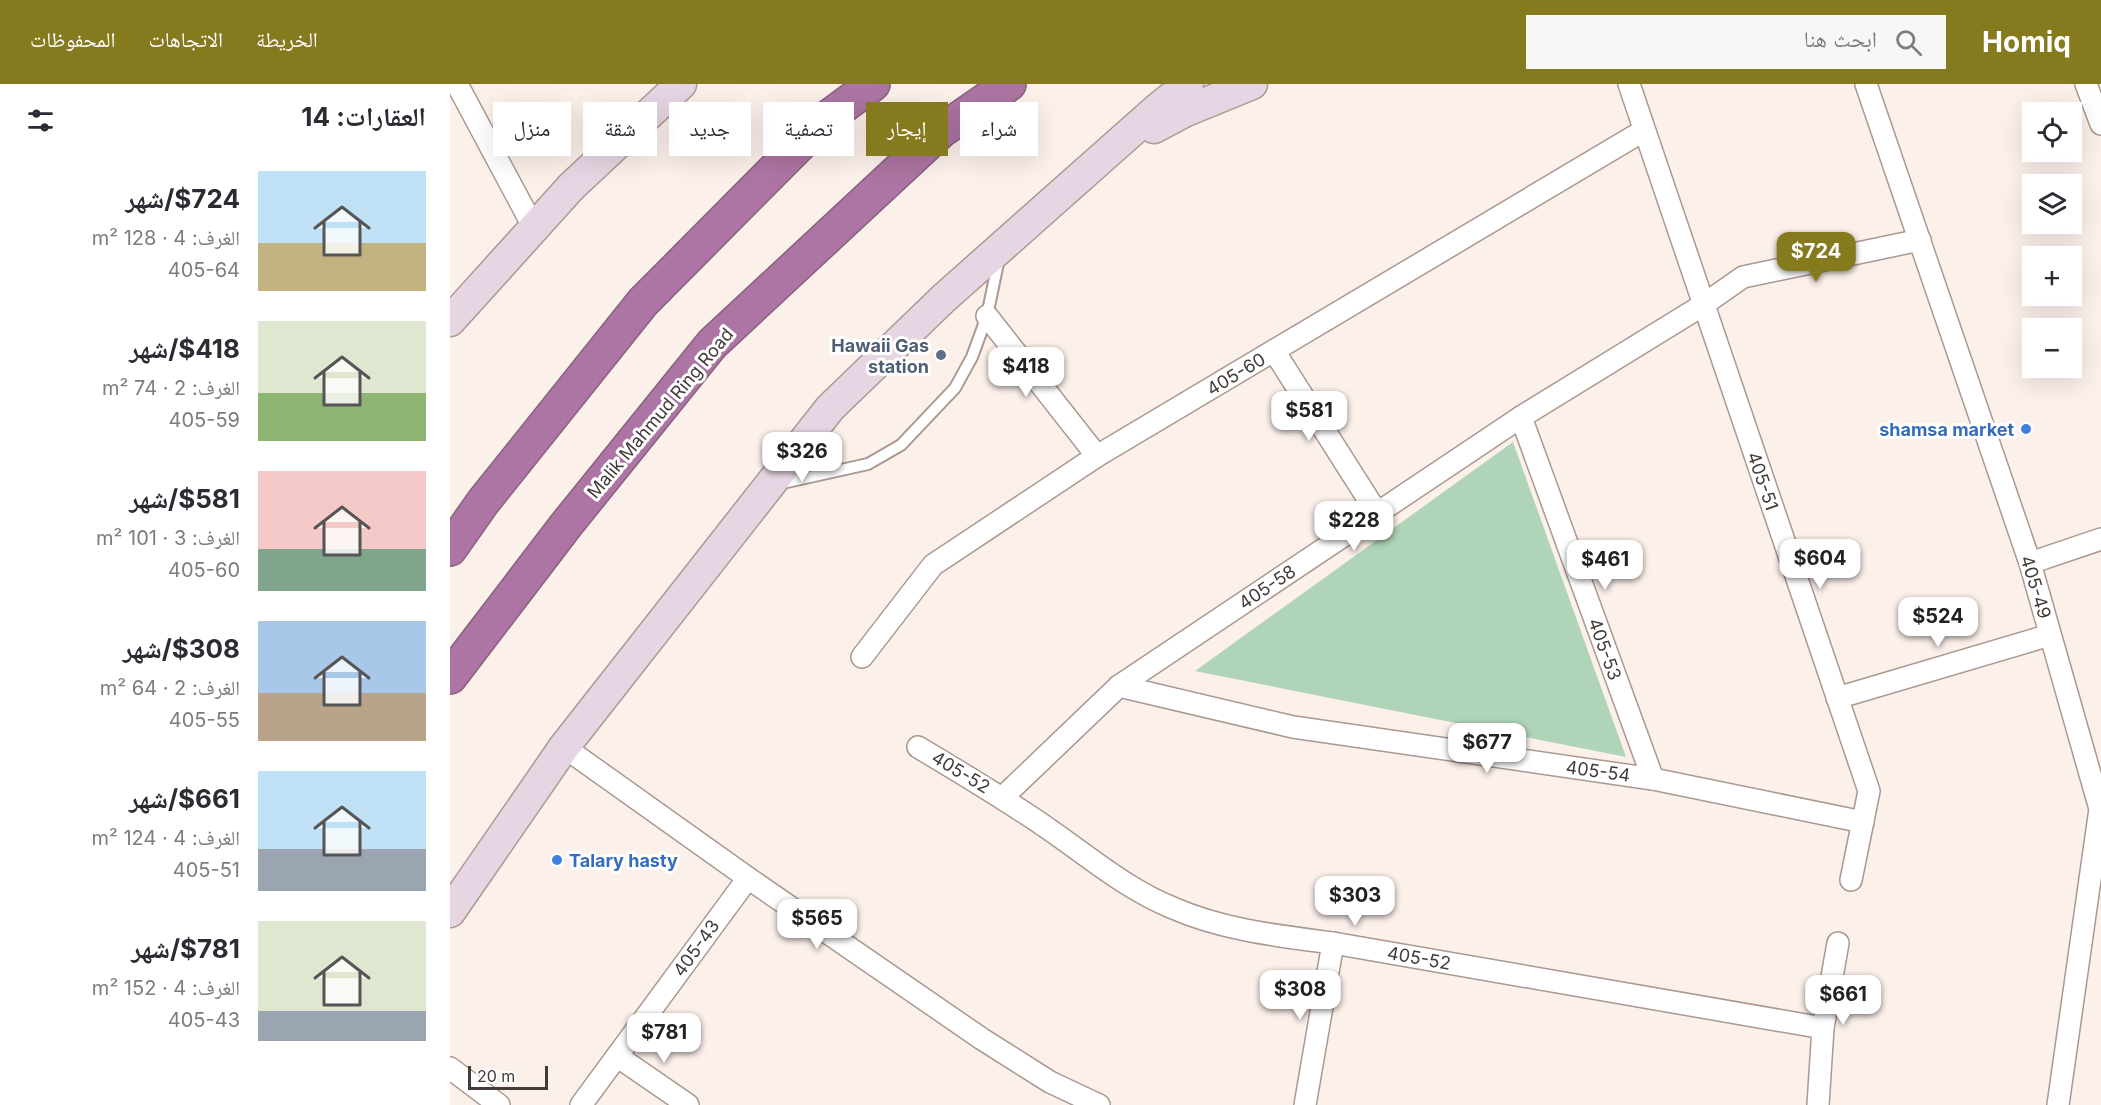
<!DOCTYPE html>
<html lang="ar">
<meta charset="utf-8">
<style>
:root{--surface:#fff;--page:#f7f7f7;--text:#2b2b33;--muted:#7c7c81;--accent:#867a1f}
body{margin:0;font-family:Inter,"Noto Naskh Arabic",sans-serif;background:var(--page);color:var(--text);direction:rtl;height:100vh;display:flex;flex-direction:column;font-size:22px;white-space:nowrap}
*{box-sizing:border-box;margin:0}
p{font-size:20px;color:var(--muted)}
.icon{flex:none;width:33px;height:33px;fill:none;stroke:currentColor;stroke-width:2;stroke-linecap:round;stroke-linejoin:round}
.map{position:relative;flex:1;overflow:hidden;direction:ltr}
.side{display:flex;flex-direction:column;background:var(--surface);width:450px}
.side>*{flex:none}
.hud{position:absolute;left:18px;top:18px;width:570px;height:54px;direction:rtl;display:flex;gap:12px}
.tools{position:absolute;left:1572px;top:18px;display:grid;gap:12px}
.tools a{display:grid;place-items:center;width:60px;height:60px;border-radius:0px;background:var(--surface);box-shadow:0 6px 24px #0002;font-size:30px}
.scale{position:absolute;left:18px;bottom:15px;width:80px;box-sizing:border-box;padding-left:6px;border:3px solid #433b38;border-top:0;font-size:16px;line-height:21px;white-space:nowrap;color:#433b38;-webkit-text-stroke:4px #fff;paint-order:stroke}
.price{position:absolute;translate:-50% -51px;padding:0 14px;border-radius:12px;background:#fff;color:#222;font-size:20px;line-height:39px;filter:drop-shadow(0 2px 3px #0008)}
.price::after{content:'';position:absolute;left:50%;top:36px;width:18px;height:14px;margin-left:-9px;background:inherit;clip-path:polygon(0 0,100% 0,50% 100%)}
.price.selected{background:var(--accent);color:#fff}
ul{padding:0;list-style:none}
li{display:flex;align-items:center;gap:18px;height:150px;padding:0 24px}
li span{display:grid;place-items:center;flex:none;width:168px;height:120px;border-radius:0px;color:#555}
li>.icon{margin-inline-start:auto}
span .icon{width:72px;height:72px;fill:#fffc;stroke-width:1}
li b{font-size:26px}
h2{display:flex;justify-content:space-between;align-items:center;height:72px;padding:0 24px;font-size:26px}
.chip{padding:0 21px;border-radius:0px;background:var(--surface);box-shadow:0 6px 24px #0002;font-size:21px;line-height:54px}
.chip.selected{background:var(--accent);color:#fff}
header{display:flex;align-items:center;gap:36px;box-sizing:border-box;height:84px;padding:0 30px;background:var(--accent);color:#fff}
header strong{font-size:28px}
nav{display:flex;gap:33px;margin-inline-start:auto;font-size:21px}
.search{width:420px;height:54px;background:var(--page);display:flex;align-items:center;gap:15px;box-sizing:border-box;padding:0 21px;border-radius:0px;color:var(--muted);font-size:22px}
main{display:flex;flex:1;min-height:0}
.map>svg:first-child{display:block}
.green{fill:#afd4b8}
.lines{fill:none;stroke-linecap:round;stroke-linejoin:round}
.lane-casing{stroke:#ab9890;stroke-width:14}
.street-casing{stroke:#ab9890;stroke-width:24}
.secondary-casing{stroke:#ab9890;stroke-width:33}
.highway-casing{stroke:#88617e;stroke-width:36}
.lane{stroke:#fff;stroke-width:10}
.street{stroke:#fff;stroke-width:21}
.secondary{stroke:#e6d6e3;stroke-width:30}
.highway{stroke:#ad75a3;stroke-width:33}
.service-dot{fill:#5c6f8a;stroke:#fff;stroke-width:2}
.shop-dot{fill:#3f7fe0;stroke:#fff;stroke-width:2}
.labels{text-anchor:middle;dominant-baseline:central;stroke-width:6;stroke-linejoin:round;paint-order:stroke}
.service-label{font-size:18px;font-weight:bold;fill:#4e5e75;stroke:#fff;text-anchor:end}
.street-label{font-size:18px;fill:#433b38;stroke:#fff}
.shop-label{font-size:18px;font-weight:bold;fill:#366cbe;stroke:#fff;text-anchor:end}
</style>
<header>
<strong>Homiq</strong>
<div class="search"><svg class="icon" aria-label="search" viewBox="0 0 24 24"><circle cx="10" cy="10" r="6"/><path d="M15 15l6 6"/></svg>ابحث هنا</div>
<nav><a>الخريطة</a><a>الاتجاهات</a><a>المحفوظات</a></nav>
</header>
<main>
<div class="map">
<svg width="1651" height="1021" viewBox="0 0 1651 1021">
<rect width="100%" height="100%" fill="#fcf0eb"/>
<!-- green -->
<polygon class="green" points="1063,358 1176,673 745,587"/>
<g class="lines">
<!-- lane casing -->
<g class="lane-casing">
<polyline id="lane" points="328,400 418,380 451,361 505,304 522,273 537,232 549,174"/>
</g>
<!-- street casing -->
<g class="street-casing">
<g id="street">
<polyline points="7,0 84,144"/>
<polyline points="1179,0 1419,707 1401,796"/>
<polyline points="1416,0 1580,479 1650,725 1608,1021"/>
<polyline points="1636,0 1651,40"/>
<polyline points="537,232 647,372"/>
<polyline points="824,267 927,429"/>
<polyline points="1071,333 1203,695"/>
<polyline points="1580,479 1651,455"/>
<polyline points="412,573 483,481 647,372 1193,47"/>
<polyline points="669,602 843,643 1203,695 1413,738"/>
<polyline points="1387,614 1600,551"/>
<polyline points="114,663 298,794 532,955 600,998 649,1021"/>
<path d="M468,663C513,690 557,716 600,746C639,773 678,806 723,824C773,846 829,852 883,859L1373,944"/>
<polyline points="553,713 669,602 1071,333 1253,221 1293,193 1470,156"/>
<polyline points="167,972 238,1021"/>
<polyline points="0,984 49,1021"/>
<polyline points="131,1021 298,794"/>
<polyline points="855,1021 883,859"/>
<polyline points="1368,1021 1373,944 1388,859"/>
</g>
</g>
<!-- secondary casing -->
<g class="secondary-casing">
<g id="secondary">
<polyline points="704,44 736,27 802,0"/>
<polyline points="0,237 121,103 231,0"/>
<polyline points="0,828 114,663 380,324 494,214 707,25 738,0"/>
</g>
</g>
<!-- highway casing -->
<g class="highway-casing">
<g id="highway">
<polyline points="0,465 33,418 193,218 373,37 423,0"/>
<polyline points="0,593 116,441 262,260 491,47 559,0"/>
</g>
</g>
<!-- lane -->
<use href="#lane" class="lane"/>
<!-- street -->
<use href="#street" class="street"/>
<!-- secondary -->
<use href="#secondary" class="secondary"/>
<!-- highway -->
<use href="#highway" class="highway"/>
</g>
<!-- markers -->
<circle class="service-dot" cx="491" cy="271" r="6"/>
<g class="shop-dot">
<circle cx="1576" cy="345" r="6"/>
<circle cx="107" cy="776" r="6"/>
</g>
<g class="labels">
<!-- service labels -->
<g class="service-label">
<text x="479" y="261">Hawaii Gas<tspan x="479" dy="21">station</tspan></text>
</g>
<!-- street labels -->
<g class="street-label">
<text transform="translate(786 290) rotate(-31)">405-60</text>
<text transform="translate(210 329) rotate(-50)">Malik Mahmud Ring Road</text>
<text transform="translate(1313 397) rotate(71)">405-51</text>
<text transform="translate(817 503) rotate(-34)">405-58</text>
<text transform="translate(1586 503) rotate(73)">405-49</text>
<text transform="translate(1155 565) rotate(70)">405-53</text>
<text transform="translate(1148 687) rotate(8)">405-54</text>
<text transform="translate(511 688) rotate(31)">405-52</text>
<text transform="translate(246 864) rotate(-54)">405-43</text>
<text transform="translate(969 874) rotate(10)">405-52</text>
</g>
<!-- shop labels -->
<g class="shop-label">
<text x="1564" y="345">shamsa market</text>
<text x="119" y="776" text-anchor="start">Talary hasty</text>
</g>
</g>
</svg>
<div class="tools">
<a><svg class="icon" aria-label="locate" viewBox="0 0 24 24"><circle cx="12" cy="12" r="6"/><path d="M12 2v4M12 18v4M2 12h4M18 12h4"/></svg></a>
<a><svg class="icon" aria-label="layers" viewBox="0 0 24 24"><path d="M12 4l9 5-9 5-9-5zM3 14l9 5 9-5"/></svg></a>
<a>+</a>
<a>−</a>
</div>
<div class="scale">20 m</div>
<b class="price selected" style="left:1366px;top:199px">$724</b>
<b class="price" style="left:576px;top:314px">$418</b>
<b class="price" style="left:859px;top:358px">$581</b>
<b class="price" style="left:352px;top:399px">$326</b>
<b class="price" style="left:904px;top:468px">$228</b>
<b class="price" style="left:1370px;top:506px">$604</b>
<b class="price" style="left:1155px;top:507px">$461</b>
<b class="price" style="left:1488px;top:564px">$524</b>
<b class="price" style="left:1037px;top:690px">$677</b>
<b class="price" style="left:905px;top:843px">$303</b>
<b class="price" style="left:367px;top:866px">$565</b>
<b class="price" style="left:850px;top:937px">$308</b>
<b class="price" style="left:1393px;top:942px">$661</b>
<b class="price" style="left:214px;top:980px">$781</b>
<div class="hud">
<a class="chip">شراء</a>
<a class="chip selected">إيجار</a>
<a class="chip">تصفية</a>
<a class="chip">جديد</a>
<a class="chip">شقة</a>
<a class="chip">منزل</a>
</div>
</div>
<section class="side">
<h2>العقارات: 14<svg class="icon" aria-label="filters" viewBox="0 0 24 24"><path d="M4 7h16M4 17h16"/><circle cx="9" cy="7" r="2"/><circle cx="15" cy="17" r="2"/></svg></h2>
<ul>
<li><span style="background:linear-gradient(#bfe0f5 60%,#c2b280 0)"><svg class="icon" aria-label="home" viewBox="0 0 24 24"><path d="M3 11l9-7 9 7M6 9v11h12V9"/></svg></span><div><b>$724/شهر</b><p>الغرف: 4 · 128 m²</p><p>405-64</p></div></li>
<li><span style="background:linear-gradient(#dfe7d0 60%,#8fb573 0)"><svg class="icon" aria-label="home" viewBox="0 0 24 24"><path d="M3 11l9-7 9 7M6 9v11h12V9"/></svg></span><div><b>$418/شهر</b><p>الغرف: 2 · 74 m²</p><p>405-59</p></div></li>
<li><span style="background:linear-gradient(#f6c9c9 65%,#7fa58c 0)"><svg class="icon" aria-label="home" viewBox="0 0 24 24"><path d="M3 11l9-7 9 7M6 9v11h12V9"/></svg></span><div><b>$581/شهر</b><p>الغرف: 3 · 101 m²</p><p>405-60</p></div></li>
<li><span style="background:linear-gradient(#a9c7e8 60%,#b9a48a 0)"><svg class="icon" aria-label="home" viewBox="0 0 24 24"><path d="M3 11l9-7 9 7M6 9v11h12V9"/></svg></span><div><b>$308/شهر</b><p>الغرف: 2 · 64 m²</p><p>405-55</p></div></li>
<li><span style="background:linear-gradient(#bfe0f5 65%,#9aa5b1 0)"><svg class="icon" aria-label="home" viewBox="0 0 24 24"><path d="M3 11l9-7 9 7M6 9v11h12V9"/></svg></span><div><b>$661/شهر</b><p>الغرف: 4 · 124 m²</p><p>405-51</p></div></li>
<li><span style="background:linear-gradient(#dfe7d0 75%,#9aa5b1 0)"><svg class="icon" aria-label="home" viewBox="0 0 24 24"><path d="M3 11l9-7 9 7M6 9v11h12V9"/></svg></span><div><b>$781/شهر</b><p>الغرف: 4 · 152 m²</p><p>405-43</p></div></li>
</ul>
</section>
</main>
